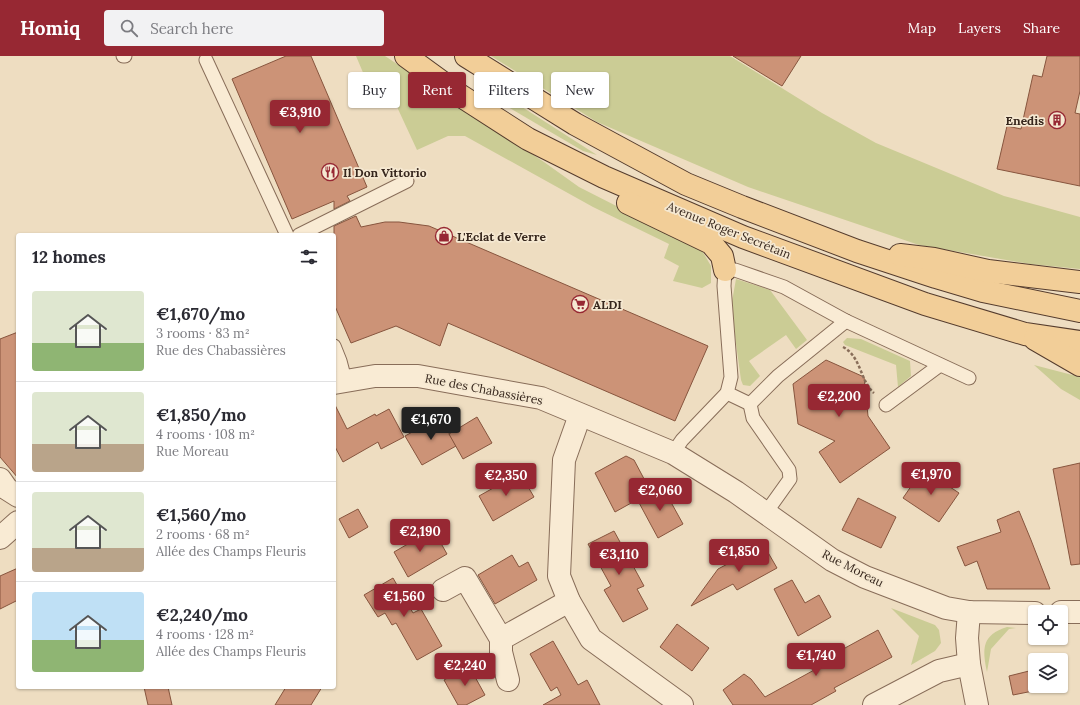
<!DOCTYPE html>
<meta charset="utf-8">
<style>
:root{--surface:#fff;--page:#f2f2f3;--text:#2b2b33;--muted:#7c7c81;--line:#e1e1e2;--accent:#972833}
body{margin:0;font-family:Lora,serif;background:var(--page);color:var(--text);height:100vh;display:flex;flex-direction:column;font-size:15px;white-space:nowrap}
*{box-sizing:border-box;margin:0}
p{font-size:13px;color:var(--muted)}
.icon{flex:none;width:22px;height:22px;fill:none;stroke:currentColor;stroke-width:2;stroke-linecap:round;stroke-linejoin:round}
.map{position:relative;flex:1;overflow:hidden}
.panel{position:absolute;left:16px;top:177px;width:320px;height:456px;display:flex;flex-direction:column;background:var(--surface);border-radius:4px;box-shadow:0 1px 3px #0004}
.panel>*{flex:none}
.top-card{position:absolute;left:348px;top:16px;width:380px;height:36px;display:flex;gap:8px}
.controls{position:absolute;left:1028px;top:549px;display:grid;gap:8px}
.controls a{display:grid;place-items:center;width:40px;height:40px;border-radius:4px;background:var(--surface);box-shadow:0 1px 3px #0004;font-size:20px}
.price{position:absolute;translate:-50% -34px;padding:0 9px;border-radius:4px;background:var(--accent);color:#fff;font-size:13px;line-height:26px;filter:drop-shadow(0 1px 2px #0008)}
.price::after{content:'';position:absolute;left:50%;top:24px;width:12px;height:9px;margin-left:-6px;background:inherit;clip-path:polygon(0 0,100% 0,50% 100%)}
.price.selected{background:#222;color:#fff}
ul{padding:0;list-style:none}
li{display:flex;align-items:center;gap:12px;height:100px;padding:0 16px}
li+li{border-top:1px solid var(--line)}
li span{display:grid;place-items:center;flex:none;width:112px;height:80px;border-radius:4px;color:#555}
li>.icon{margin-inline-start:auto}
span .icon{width:48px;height:48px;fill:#fffc;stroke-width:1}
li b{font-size:17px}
h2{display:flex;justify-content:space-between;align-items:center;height:48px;padding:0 16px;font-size:17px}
.tag{padding:0 14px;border-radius:4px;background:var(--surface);box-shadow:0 1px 3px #0004;font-size:14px;line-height:36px}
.tag.selected{background:var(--accent);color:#fff}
header{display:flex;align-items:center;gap:24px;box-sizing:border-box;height:56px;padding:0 20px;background:var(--accent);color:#fff}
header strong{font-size:19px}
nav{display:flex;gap:22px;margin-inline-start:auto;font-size:14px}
.search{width:280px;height:36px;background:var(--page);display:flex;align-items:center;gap:10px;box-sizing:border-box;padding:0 14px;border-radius:4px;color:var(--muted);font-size:15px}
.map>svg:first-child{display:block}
.green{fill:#cbcc95}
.building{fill:#cc9377;stroke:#87553e}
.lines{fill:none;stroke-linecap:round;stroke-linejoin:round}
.service-casing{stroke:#886d59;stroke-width:15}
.minor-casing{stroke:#886d59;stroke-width:24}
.primary-casing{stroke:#553c2d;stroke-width:24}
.path{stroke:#886d59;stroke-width:2.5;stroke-dasharray:3 2;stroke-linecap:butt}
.service{stroke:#f9ebd4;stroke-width:13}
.minor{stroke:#f9ebd4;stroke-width:22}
.primary{stroke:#f2ce98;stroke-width:22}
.labels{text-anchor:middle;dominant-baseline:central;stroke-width:3.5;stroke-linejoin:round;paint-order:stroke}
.poi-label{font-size:12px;font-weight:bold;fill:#37271d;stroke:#f5e8d1;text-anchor:start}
.street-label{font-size:12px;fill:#37271d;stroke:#f5e8d1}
</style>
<header>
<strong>Homiq</strong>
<div class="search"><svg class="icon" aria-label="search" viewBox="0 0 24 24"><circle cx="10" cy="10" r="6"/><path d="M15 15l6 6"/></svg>Search here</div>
<nav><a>Map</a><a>Layers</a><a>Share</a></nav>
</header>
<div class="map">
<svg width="1080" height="649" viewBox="0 0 1080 649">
<rect width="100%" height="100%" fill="#eeddc1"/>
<!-- green -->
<g class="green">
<polygon points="356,0 385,0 544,106 579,131 701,193 711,210 711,227 702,232 673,225 679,210 664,202 669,188 593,151 465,80 448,80 417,94 385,25 370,33"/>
<polygon points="491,0 730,0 822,57 876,87 1004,140 1080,161 1080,213 1030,208 919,189 748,131 597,66"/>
<polygon points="484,37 508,42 597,99 583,95"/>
<polygon points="736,223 770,234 807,284 796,293 786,279 749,305 760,320 750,330 743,329 741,324 731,251"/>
<polygon points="847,282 861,283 910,305 911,320 898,331 896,309 845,289 843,286"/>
<polygon points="1034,309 1080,321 1080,344 1061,333"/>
<polygon points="891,552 935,569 939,574 941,587 935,595 911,609 919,580"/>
<path d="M1007,571L1016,572L1009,573L991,593L987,616C982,592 982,579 1007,571Z"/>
</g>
<!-- building -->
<g class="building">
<polygon points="286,0 311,0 367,131 347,140 350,145 334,153 334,145 292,163 232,23"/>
<polygon points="733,0 801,0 782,30"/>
<polygon points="1047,0 1080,0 1080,35 1075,57 1080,58 1080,130 997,113 1007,70 1021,73 1033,19 1042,21"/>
<polygon points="356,160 361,171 385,166 399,166 429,170 708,290 675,365 448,267 440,290 396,270 351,287 334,248 334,170"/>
<polygon points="18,276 18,422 0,401 0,283"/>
<polygon points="826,304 864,321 868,360 890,392 840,427 819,396 835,385 798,368 793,328"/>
<polygon points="334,347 347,373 375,358 376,360 389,353 404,381 381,393 378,386 343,406 334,389"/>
<polygon points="440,361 456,390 422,409 405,380"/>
<polygon points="477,361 492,387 463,403 449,378"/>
<polygon points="626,400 634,404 651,436 615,456 595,417"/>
<polygon points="1080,407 1080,508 1071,509 1053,413"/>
<polygon points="923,413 959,437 939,466 903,442"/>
<polygon points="520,417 534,441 493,465 479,440"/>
<polygon points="662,430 683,468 658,482 637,443"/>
<polygon points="858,442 896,461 881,492 842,474"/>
<polygon points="358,453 368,471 349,482 339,463"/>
<polygon points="1019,455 1031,484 1050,533 987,533 977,505 965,510 957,491 1001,476 997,464"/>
<polygon points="434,475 447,498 408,521 394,496 425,478 426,480"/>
<polygon points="614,475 644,530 637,533 648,553 623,566 604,534 611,530 588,488"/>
<polygon points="756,493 758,497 766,493 777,512 737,534 733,528 691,550 718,513"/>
<polygon points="512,499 519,511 528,506 537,524 495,548 478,519"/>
<polygon points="18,512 18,544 0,553 0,520"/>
<polygon points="393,522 413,557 421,553 442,590 417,604 396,567 392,569 385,557 378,561 364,539"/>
<polygon points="792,524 805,547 819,539 831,561 798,580 774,533"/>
<polygon points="677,568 709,592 692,615 660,591"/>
<polygon points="878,574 892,601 834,632 836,635 811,649 733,649 723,634 744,618 751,623 765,641 836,602 834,598"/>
<polygon points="553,585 578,629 587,624 600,649 543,649 561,639 557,631 551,635 530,598"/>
<polygon points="469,610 485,639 466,649 458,649 444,624"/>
<polygon points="1033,614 1035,630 1037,630 1038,634 1013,639 1009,620"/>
<polygon points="144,631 168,631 172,649 148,649"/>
<polygon points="286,631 322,631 311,649 275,649"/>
</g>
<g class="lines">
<!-- service casing -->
<g class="service-casing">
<g id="service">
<polyline points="123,0 125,0"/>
<polyline points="206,4 287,179"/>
<polyline points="299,179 407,125"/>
<polyline points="334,290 340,305 345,324"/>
<polyline points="727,337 750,348"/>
<polyline points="750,348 753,362 789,414 790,423 765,458"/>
<polyline points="750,348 778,320 846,265"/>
<polyline points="886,349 940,309"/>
<polyline points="673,397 682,384 727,337 731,321 724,230 725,214 735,214 784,231 846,265 969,322"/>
</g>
</g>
<!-- minor casing -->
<g class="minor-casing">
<g id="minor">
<polyline points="334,327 375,320 418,320 541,342 673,397 736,436 832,504 865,521 946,552 969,556 1035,557"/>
<polyline points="580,359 564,404 559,520 569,545 591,583 682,649"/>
<polyline points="0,423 7,433 18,440"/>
<polyline points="0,482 18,466"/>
<polyline points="443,534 465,522 501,583 569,545"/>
<polyline points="969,556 967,582 969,608 977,649"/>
<polyline points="1061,556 1080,556"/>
<polyline points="501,583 501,596 508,624"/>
<polyline points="874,649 939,615 969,608"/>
</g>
</g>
<!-- primary casing -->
<g class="primary-casing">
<g id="primary">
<polyline points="406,0 458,38 528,83 604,121 743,181 925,248 1025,278 1080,286"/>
<polyline points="466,0 575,68 686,128 742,151 857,195 936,221 983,235 1080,255"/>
<polyline points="628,147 711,187 722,200 725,214"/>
<polyline points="900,199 934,203 988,215 1080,226"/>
<polyline points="1035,283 1080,309"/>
</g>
</g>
<!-- path -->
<path class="path" d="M843,291C861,300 860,325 874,337"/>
<!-- service -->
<use href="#service" class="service"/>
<!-- minor -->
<use href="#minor" class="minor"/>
<!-- primary -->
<use href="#primary" class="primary"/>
</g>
<!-- icons -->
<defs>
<g id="building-ring" transform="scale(0.9)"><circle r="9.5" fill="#f5e8d1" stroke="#972833" stroke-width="1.5"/><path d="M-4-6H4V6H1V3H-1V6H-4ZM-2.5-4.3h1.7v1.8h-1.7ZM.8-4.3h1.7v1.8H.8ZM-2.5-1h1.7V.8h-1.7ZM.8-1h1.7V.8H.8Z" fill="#972833"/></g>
<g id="restaurant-ring" transform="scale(0.9)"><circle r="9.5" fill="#f5e8d1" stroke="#972833" stroke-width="1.5"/><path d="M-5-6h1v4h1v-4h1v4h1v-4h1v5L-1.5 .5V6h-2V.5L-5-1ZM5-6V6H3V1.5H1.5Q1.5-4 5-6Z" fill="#972833"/></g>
<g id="shop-ring" transform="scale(0.9)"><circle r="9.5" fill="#f5e8d1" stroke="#972833" stroke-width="1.5"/><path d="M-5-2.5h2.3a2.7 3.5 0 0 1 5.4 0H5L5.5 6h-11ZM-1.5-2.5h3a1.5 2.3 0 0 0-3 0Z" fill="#972833"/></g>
<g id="supermarket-ring" transform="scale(0.9)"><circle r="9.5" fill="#f5e8d1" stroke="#972833" stroke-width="1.5"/><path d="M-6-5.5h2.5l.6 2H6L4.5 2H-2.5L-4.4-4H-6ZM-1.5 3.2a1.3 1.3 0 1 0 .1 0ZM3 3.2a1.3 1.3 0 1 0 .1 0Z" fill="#972833"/></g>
</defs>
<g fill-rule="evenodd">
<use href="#building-ring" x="1057" y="64"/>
<use href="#restaurant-ring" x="330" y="116"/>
<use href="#shop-ring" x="444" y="180"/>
<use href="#supermarket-ring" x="580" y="248"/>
</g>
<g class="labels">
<!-- poi labels -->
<g class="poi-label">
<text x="1044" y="64" text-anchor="end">Enedis</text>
<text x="343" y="116">Il Don Vittorio</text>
<text x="457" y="180">L'Eclat de Verre</text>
<text x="593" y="248">ALDI</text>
</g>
<!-- street labels -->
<g class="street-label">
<text transform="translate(729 174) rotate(22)">Avenue Roger Secrétain</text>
<text transform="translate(484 333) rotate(11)">Rue des Chabassières</text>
<text transform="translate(853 512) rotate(27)">Rue Moreau</text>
</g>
</g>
</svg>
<div class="controls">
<a><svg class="icon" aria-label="locate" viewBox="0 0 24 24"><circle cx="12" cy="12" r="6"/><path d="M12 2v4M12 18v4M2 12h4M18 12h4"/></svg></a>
<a><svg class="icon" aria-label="layers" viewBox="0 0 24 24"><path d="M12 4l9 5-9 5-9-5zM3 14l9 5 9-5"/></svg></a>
</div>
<b class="price" style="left:300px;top:78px">€3,910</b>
<b class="price" style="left:839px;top:362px">€2,200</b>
<b class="price selected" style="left:431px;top:385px">€1,670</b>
<b class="price" style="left:931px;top:440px">€1,970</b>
<b class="price" style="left:506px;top:441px">€2,350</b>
<b class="price" style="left:660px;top:456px">€2,060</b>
<b class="price" style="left:420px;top:497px">€2,190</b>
<b class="price" style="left:739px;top:517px">€1,850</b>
<b class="price" style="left:619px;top:520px">€3,110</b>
<b class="price" style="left:404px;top:562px">€1,560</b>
<b class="price" style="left:816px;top:621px">€1,740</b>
<b class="price" style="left:465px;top:631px">€2,240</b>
<div class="top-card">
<a class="tag">Buy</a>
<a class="tag selected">Rent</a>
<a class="tag">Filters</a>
<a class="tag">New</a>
</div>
<section class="panel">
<h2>12 homes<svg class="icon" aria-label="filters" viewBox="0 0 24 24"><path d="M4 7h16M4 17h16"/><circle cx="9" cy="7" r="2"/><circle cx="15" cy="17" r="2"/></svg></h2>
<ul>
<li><span style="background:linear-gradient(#dfe7d0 65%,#8fb573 0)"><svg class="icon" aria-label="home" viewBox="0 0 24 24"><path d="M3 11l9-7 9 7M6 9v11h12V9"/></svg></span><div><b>€1,670/mo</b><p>3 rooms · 83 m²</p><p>Rue des Chabassières</p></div></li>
<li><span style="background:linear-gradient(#dfe7d0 65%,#b9a48a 0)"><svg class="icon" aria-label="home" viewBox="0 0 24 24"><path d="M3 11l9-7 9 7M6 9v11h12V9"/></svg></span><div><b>€1,850/mo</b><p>4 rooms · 108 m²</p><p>Rue Moreau</p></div></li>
<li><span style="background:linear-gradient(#dfe7d0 70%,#b9a48a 0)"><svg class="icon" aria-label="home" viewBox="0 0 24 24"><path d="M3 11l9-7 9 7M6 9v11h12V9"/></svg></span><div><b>€1,560/mo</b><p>2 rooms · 68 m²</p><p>Allée des Champs Fleuris</p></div></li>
<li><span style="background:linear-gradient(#bfe0f5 60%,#8fb573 0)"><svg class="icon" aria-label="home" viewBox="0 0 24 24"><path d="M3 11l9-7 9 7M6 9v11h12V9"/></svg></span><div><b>€2,240/mo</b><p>4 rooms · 128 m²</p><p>Allée des Champs Fleuris</p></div></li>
</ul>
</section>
</div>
